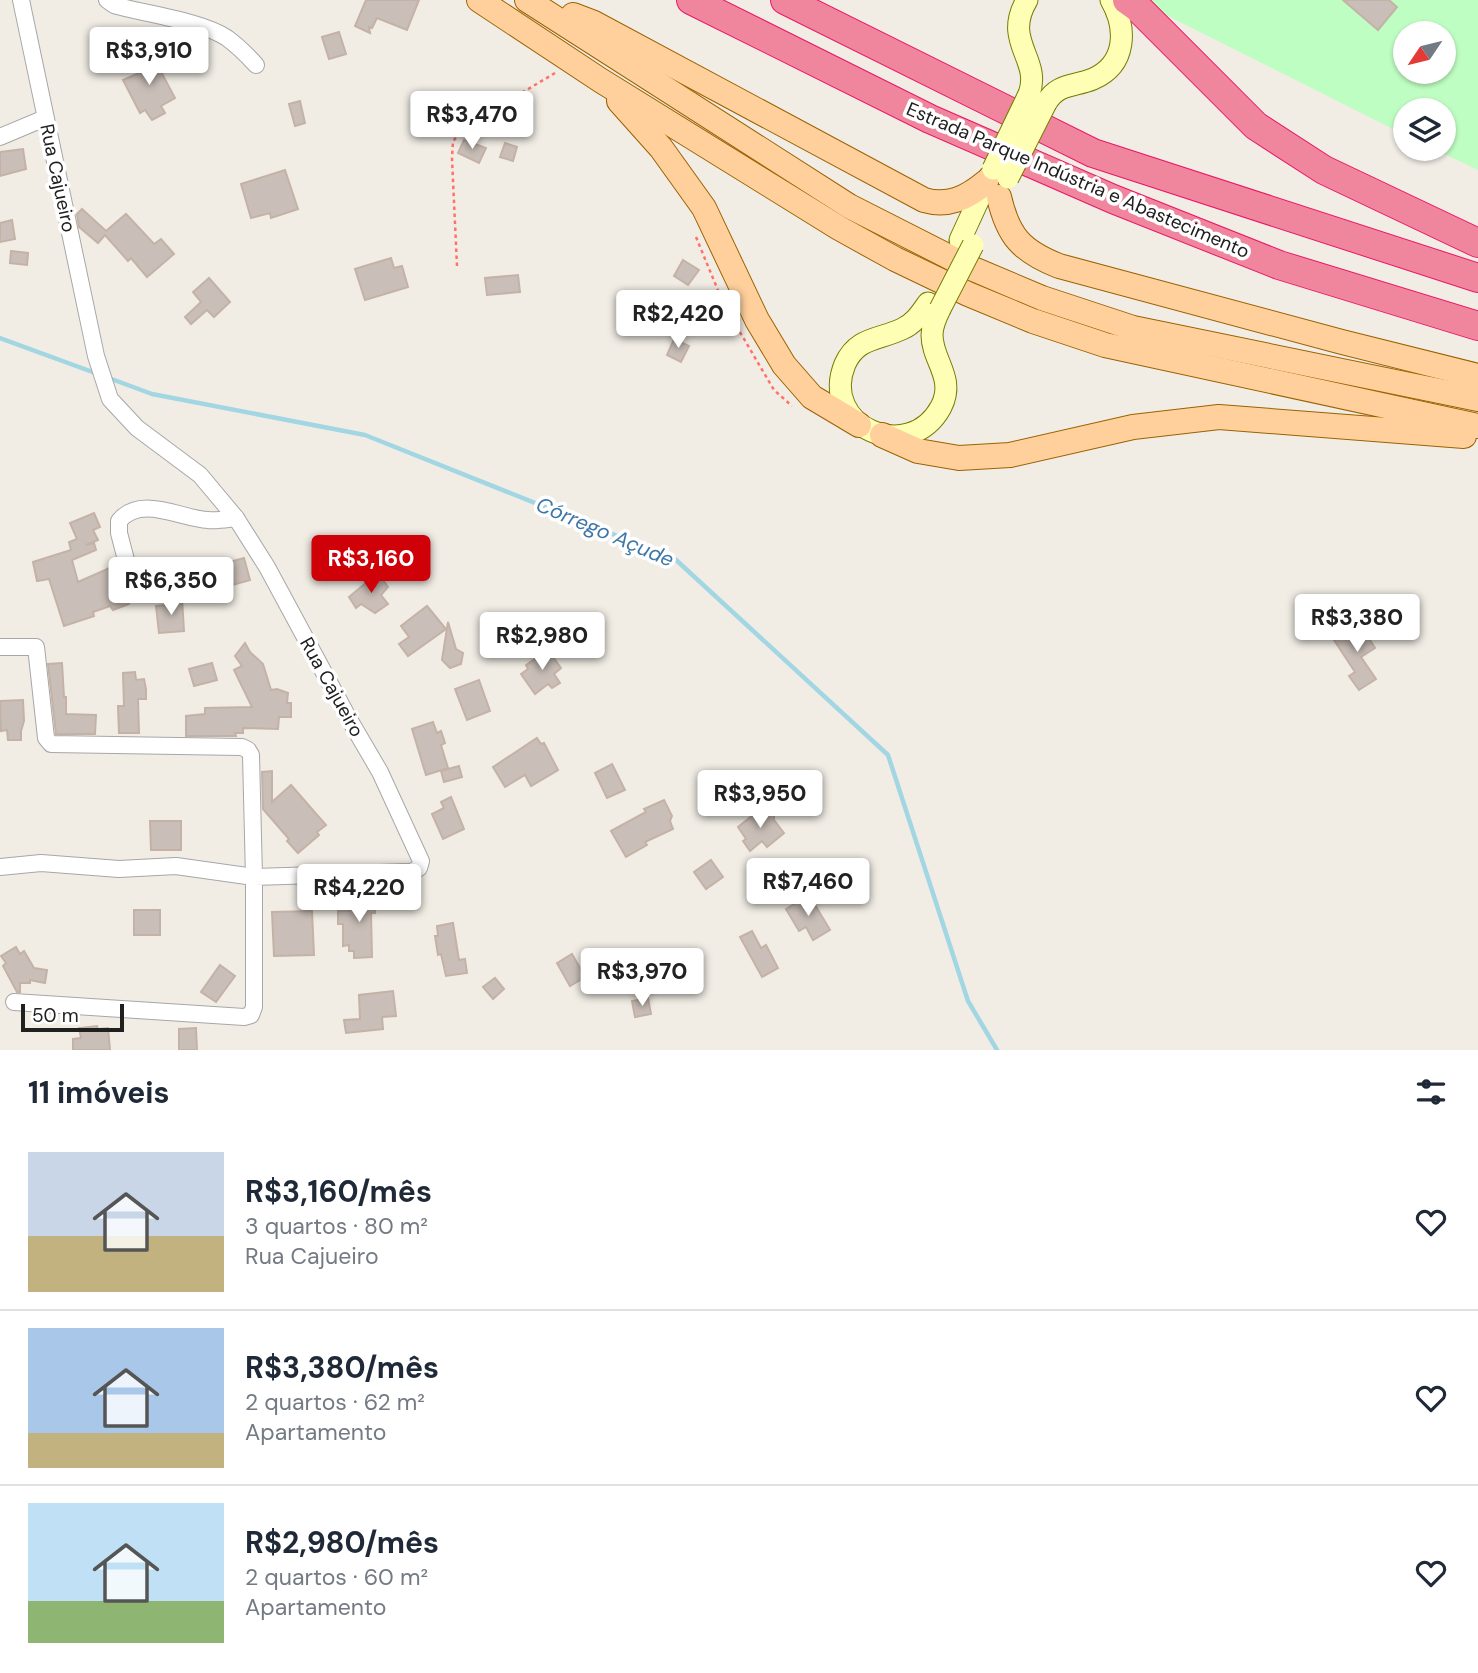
<!DOCTYPE html>
<html lang="pt">
<meta charset="utf-8">
<style>
:root{--surface:#fff;--page:#f2f2f3;--text:#1f2937;--muted:#747a83;--line:#e0e1e3;--accent:#cf0008}
body{margin:0;font-family:"DM Sans",sans-serif;background:var(--page);color:var(--text);height:100vh;display:flex;flex-direction:column;font-size:26px;white-space:nowrap}
*{box-sizing:border-box;margin:0}
p{font-size:23px;color:var(--muted)}
.icon{flex:none;width:38px;height:38px;fill:none;stroke:currentColor;stroke-width:2;stroke-linecap:round;stroke-linejoin:round}
.map{position:relative;height:1050px;overflow:hidden}
.drawer{display:flex;flex-direction:column;background:var(--surface);flex:1}
.drawer>*{flex:none}
.needle{width:46px;rotate:235deg}
.fabs{position:absolute;left:1393px;top:21px;display:grid;gap:14px}
.fabs a{display:grid;place-items:center;width:63px;height:63px;border-radius:50%;background:var(--surface);box-shadow:0 2px 5px #0004;font-size:35px}
.scale{position:absolute;left:21px;bottom:18px;width:103px;box-sizing:border-box;padding-left:7px;border:4px solid #202020;border-top:0;font-size:19px;line-height:24px;white-space:nowrap;color:#202020;-webkit-text-stroke:5px #fff;paint-order:stroke}
.price{position:absolute;translate:-50% -60px;padding:0 16px;border-radius:7px;background:#fff;color:#222;font-size:23px;line-height:46px;filter:drop-shadow(0 2px 4px #0008)}
.price::after{content:'';position:absolute;left:50%;top:42px;width:21px;height:16px;margin-left:-10px;background:inherit;clip-path:polygon(0 0,100% 0,50% 100%)}
.price.current{background:var(--accent);color:#fff}
ul{padding:0;list-style:none}
li{display:flex;align-items:center;gap:21px;height:175px;padding:0 28px}
li+li{border-top:2px solid var(--line)}
li span{display:grid;place-items:center;flex:none;width:196px;height:140px;border-radius:0px;color:#555}
li>.icon{margin-inline-start:auto}
span .icon{width:84px;height:84px;fill:#fffc;stroke-width:1}
li b{font-size:30px}
h2{display:flex;justify-content:space-between;align-items:center;height:84px;padding:0 28px;font-size:30px}
.map>svg:first-child{display:block}
.park{fill:#bffec2;fill-rule:evenodd}
.lines{fill:none;stroke-linecap:round;stroke-linejoin:round}
.stream{stroke:#a2d6e3;stroke-width:4.5}
.building{fill:#cabfb8;stroke:#c4b2a6;stroke-width:2}
.street-casing{stroke:#a7a7a7;stroke-width:18}
.secondary-casing{stroke:#757d00;stroke-width:23}
.primary-casing{stroke:#9b6200;stroke-width:26}
.highway-casing{stroke:#eb1668;stroke-width:30}
.path{stroke:#ff7268;stroke-width:2.5;stroke-dasharray:3.5 3.5;stroke-linecap:butt}
.street{stroke:#fff;stroke-width:16}
.secondary{stroke:#feffb5;stroke-width:21}
.primary{stroke:#ffd09c;stroke-width:24}
.highway{stroke:#ef869e;stroke-width:28}
.secondary-bridge-casing{stroke:#757d00;stroke-width:23;stroke-linecap:butt}
.secondary-bridge{stroke:#feffb5;stroke-width:21}
.labels{text-anchor:middle;dominant-baseline:central;stroke-width:7;stroke-linejoin:round;paint-order:stroke}
.street-label{font-size:19px;fill:#202020;stroke:#fff}
.water-label{font-size:21px;font-style:italic;fill:#3d77a8;stroke:#fff}
</style>
<div class="map">
<svg width="1478" height="1050" viewBox="0 0 1478 1050">
<rect width="100%" height="100%" fill="#f1ede5"/>
<!-- park -->
<path class="park" d="M1136,0H1478V170L1434,149H1444V110H1405V135ZM1405,33H1444V72H1405Z"/>
<g class="lines">
<!-- stream -->
<g class="stream">
<polyline points="0,338 98,374"/>
<polyline points="106,377 152,394 365,435 675,559 888,755 968,1001 997,1050"/>
</g>
</g>
<!-- building -->
<g class="building">
<polygon points="366,0 419,0 407,30 377,18 372,28 369,27 370,33 355,26"/>
<polygon points="1343,0 1389,0 1397,7 1378,30"/>
<polygon points="339,32 346,54 329,59 322,37"/>
<polygon points="151,53 175,98 161,106 165,113 152,120 145,110 140,113 123,80 139,73 133,62"/>
<polygon points="300,101 305,123 295,126 289,104"/>
<polygon points="464,140 486,148 479,163 458,153"/>
<polygon points="505,143 517,147 513,161 500,157"/>
<polygon points="23,149 26,169 0,176 0,152"/>
<polygon points="285,170 298,209 271,218 270,213 251,218 241,184"/>
<polygon points="82,209 106,231 126,214 154,244 161,239 174,254 147,277 131,258 128,261 105,235 98,243 79,227 77,214"/>
<polygon points="12,220 15,239 0,242 0,223"/>
<polygon points="11,251 28,253 27,265 10,263"/>
<polygon points="391,258 394,268 402,266 408,287 365,300 355,269"/>
<polygon points="683,260 699,270 688,285 674,276"/>
<polygon points="518,275 520,292 487,295 485,278"/>
<polygon points="209,278 230,302 214,317 207,310 191,324 185,317 201,302 193,292"/>
<polygon points="729,302 733,303 739,319 725,312"/>
<polygon points="674,339 689,346 681,362 667,355"/>
<polygon points="94,513 100,527 93,530 98,540 86,545 94,543 96,550 72,560 78,582 114,566 129,604 113,610 110,606 93,612 94,616 64,626 49,579 37,581 33,562 71,550 69,542 77,539 70,523"/>
<polygon points="244,558 250,580 225,587 220,570 228,568 226,563"/>
<polygon points="378,573 388,587 381,595 388,604 375,613 361,604 356,608 349,597"/>
<polygon points="182,598 184,631 159,633 156,606 170,605 170,599"/>
<polygon points="427,606 446,629 408,656 399,644 409,637 401,626"/>
<polygon points="448,622 456,649 463,653 461,664 450,668 442,660"/>
<polygon points="1359,623 1375,648 1361,657 1376,679 1359,690 1349,676 1355,672 1334,640"/>
<polygon points="245,643 250,652 263,664 271,690 277,689 288,693 287,703 291,703 291,717 279,717 278,729 243,728 243,733 235,733 236,736 186,736 186,716 205,714 205,708 252,707 234,670 242,666 235,656"/>
<polygon points="548,650 561,668 554,674 560,683 552,688 548,684 535,694 521,674 528,669 526,665"/>
<polygon points="62,663 64,697 66,697 66,714 96,715 95,734 56,734 48,664"/>
<polygon points="212,663 217,680 194,686 189,669"/>
<polygon points="135,672 136,680 144,679 146,689 146,699 138,699 139,733 119,733 118,706 124,706 123,673"/>
<polygon points="479,680 490,711 467,720 455,689"/>
<polygon points="23,700 24,721 21,731 21,740 8,740 7,730 1,731 0,701"/>
<polygon points="433,722 437,733 441,731 445,743 441,745 448,768 426,775 412,729"/>
<polygon points="537,738 541,744 544,743 558,770 531,786 525,775 505,787 493,767"/>
<polygon points="612,764 625,790 607,798 595,773"/>
<polygon points="459,766 462,777 444,782 441,771"/>
<polygon points="272,771 272,802 291,785 326,825 317,832 319,835 298,853 287,841 289,839 263,809 262,772"/>
<polygon points="451,797 464,829 443,839 432,814 444,808 441,802"/>
<polygon points="664,800 672,816 670,821 673,829 645,842 647,845 626,857 611,831 646,812 644,809"/>
<polygon points="762,808 765,812 771,812 774,816 774,820 784,833 767,847 762,841 750,851 743,841 746,839 738,827"/>
<polygon points="150,821 181,821 181,850 151,850"/>
<polygon points="711,860 723,877 706,889 694,872"/>
<polygon points="375,893 375,913 371,913 372,957 354,958 354,951 349,951 349,945 343,946 343,924 338,924 338,911 350,911 349,894"/>
<polygon points="809,895 830,930 813,940 806,927 799,931 786,909"/>
<rect x="134" y="910" width="26" height="25"/>
<polygon points="312,911 314,955 274,956 272,912"/>
<polygon points="453,923 459,960 465,959 467,973 446,976 441,954 438,955 435,936 438,936 437,926"/>
<polygon points="752,931 761,948 766,945 778,968 762,977 740,937"/>
<polygon points="16,947 20,954 24,951 34,968 47,970 45,983 30,980 30,983 20,983 20,992 17,992 3,966 6,963 1,956"/>
<polygon points="572,954 585,977 570,986 557,963"/>
<polygon points="220,965 235,976 216,1002 201,992"/>
<polygon points="495,978 504,989 493,999 483,987"/>
<polygon points="393,991 396,1016 382,1017 383,1029 346,1033 344,1020 360,1019 359,995"/>
<polygon points="648,998 651,1014 635,1017 632,1001"/>
<polygon points="97,1026 98,1029 108,1028 110,1050 73,1050 73,1039 81,1038 79,1028"/>
<polygon points="196,1028 197,1050 179,1050 179,1029"/>
</g>
<g class="lines">
<!-- street casing -->
<g class="street-casing">
<g id="street">
<path d="M107,0L114,5C145,14 202,21 227,38C238,46 247,55 256,65"/>
<polyline points="0,137 45,118"/>
<path d="M131,579L119,533V521C141,494 181,519 208,520C217,521 227,519 236,518"/>
<polyline points="0,647 36,647 46,738 51,744 242,747 248,750 251,755 254,877 176,866 119,869 41,863 0,867"/>
<polyline points="14,1002 244,1017 251,1015 254,1007 254,877 411,872 419,868 421,861 380,772 349,719 267,567 236,518 200,475 137,428 110,399 96,356 21,0"/>
</g>
</g>
<!-- secondary casing -->
<g class="secondary-casing">
<g id="secondary">
<path d="M1027,0C1002,42 1042,59 1029,94"/>
<path d="M1046,103C1058,83 1073,87 1093,79C1127,64 1127,28 1111,0"/>
<polyline points="960,240 989,177"/>
<path d="M928,303C921,313 914,324 902,329C879,340 857,337 845,364C819,426 909,466 941,407C956,378 932,361 932,335C932,325 936,317 940,309"/>
</g>
</g>
<!-- primary casing -->
<g class="primary-casing">
<g id="primary">
<polyline points="479,0 600,80 839,228 895,259 968,294 1033,321 1105,345 1478,426"/>
<polyline points="527,0 849,206 971,268 1042,298 1133,328 1478,399"/>
<path d="M573,15L594,23L924,200C948,207 967,198 986,182"/>
<polyline points="619,101 661,148 704,208 757,320 784,365 812,397 859,425"/>
<path d="M999,197C1008,236 1021,251 1059,266L1342,342L1478,376"/>
<polyline points="882,435 918,451 959,458 1010,455 1133,427 1219,417 1464,436"/>
</g>
</g>
<!-- highway casing -->
<g class="highway-casing">
<g id="highway">
<polyline points="691,0 930,119 1113,199 1279,265 1478,326"/>
<polyline points="785,0 1093,153 1478,278"/>
<polyline points="1127,0 1138,8 1256,126 1324,170 1478,243"/>
</g>
</g>
<!-- path -->
<g class="path">
<polyline points="696,237 724,305 774,390 792,406"/>
<polyline points="457,266 452,159 453,141 468,125 555,73"/>
</g>
<!-- street -->
<use href="#street" class="street"/>
<!-- secondary -->
<use href="#secondary" class="secondary"/>
<!-- primary -->
<use href="#primary" class="primary"/>
<!-- highway -->
<use href="#highway" class="highway"/>
<!-- secondary-bridge casing -->
<g class="secondary-bridge-casing">
<g id="secondary-bridge">
<polyline points="993,169 1029,94"/>
<polyline points="1008,178 1046,103"/>
<polyline points="940,309 973,245"/>
</g>
</g>
<!-- secondary-bridge -->
<use href="#secondary-bridge" class="secondary-bridge"/>
</g>
<g class="labels">
<!-- street labels -->
<g class="street-label">
<text transform="translate(58 178) rotate(78)">Rua Cajueiro</text>
<text transform="translate(1078 180) rotate(23)">Estrada Parque Indústria e Abastecimento</text>
<text transform="translate(332 687) rotate(61)">Rua Cajueiro</text>
</g>
<!-- water labels -->
<g class="water-label">
<text transform="translate(605 532) rotate(23)">Córrego Açude</text>
</g>
</g>
</svg>
<div class="fabs">
<a><svg class="needle" viewBox="-14 -14 28 28"><path d="M0-13l5 13h-10z" fill="#e53935"/><path d="M0 13l5-13h-10z" fill="#747a83"/></svg></a>
<a><svg class="icon" aria-label="layers" viewBox="0 0 24 24"><path d="M12 4l9 5-9 5-9-5zM3 14l9 5 9-5"/></svg></a>
</div>
<div class="scale">50 m</div>
<b class="price" style="left:149px;top:87px">R$3,910</b>
<b class="price" style="left:472px;top:151px">R$3,470</b>
<b class="price" style="left:678px;top:350px">R$2,420</b>
<b class="price current" style="left:371px;top:595px">R$3,160</b>
<b class="price" style="left:171px;top:617px">R$6,350</b>
<b class="price" style="left:1357px;top:654px">R$3,380</b>
<b class="price" style="left:542px;top:672px">R$2,980</b>
<b class="price" style="left:760px;top:830px">R$3,950</b>
<b class="price" style="left:808px;top:918px">R$7,460</b>
<b class="price" style="left:359px;top:924px">R$4,220</b>
<b class="price" style="left:642px;top:1008px">R$3,970</b>
</div>
<section class="drawer">
<h2>11 imóveis<svg class="icon" aria-label="filters" viewBox="0 0 24 24"><path d="M4 7h16M4 17h16"/><circle cx="9" cy="7" r="2"/><circle cx="15" cy="17" r="2"/></svg></h2>
<ul>
<li><span style="background:linear-gradient(#c9d6e8 60%,#c2b280 0)"><svg class="icon" aria-label="home" viewBox="0 0 24 24"><path d="M3 11l9-7 9 7M6 9v11h12V9"/></svg></span><div><b>R$3,160/mês</b><p>3 quartos · 80 m²</p><p>Rua Cajueiro</p></div><svg class="icon" aria-label="heart" viewBox="0 0 24 24"><path d="M12 20l-8-8c-3-5 5-10 8-4 3-6 11-1 8 4z"/></svg></li>
<li><span style="background:linear-gradient(#a9c7e8 75%,#c2b280 0)"><svg class="icon" aria-label="home" viewBox="0 0 24 24"><path d="M3 11l9-7 9 7M6 9v11h12V9"/></svg></span><div><b>R$3,380/mês</b><p>2 quartos · 62 m²</p><p>Apartamento</p></div><svg class="icon" aria-label="heart" viewBox="0 0 24 24"><path d="M12 20l-8-8c-3-5 5-10 8-4 3-6 11-1 8 4z"/></svg></li>
<li><span style="background:linear-gradient(#bfe0f5 70%,#8fb573 0)"><svg class="icon" aria-label="home" viewBox="0 0 24 24"><path d="M3 11l9-7 9 7M6 9v11h12V9"/></svg></span><div><b>R$2,980/mês</b><p>2 quartos · 60 m²</p><p>Apartamento</p></div><svg class="icon" aria-label="heart" viewBox="0 0 24 24"><path d="M12 20l-8-8c-3-5 5-10 8-4 3-6 11-1 8 4z"/></svg></li>
</ul>
</section>
